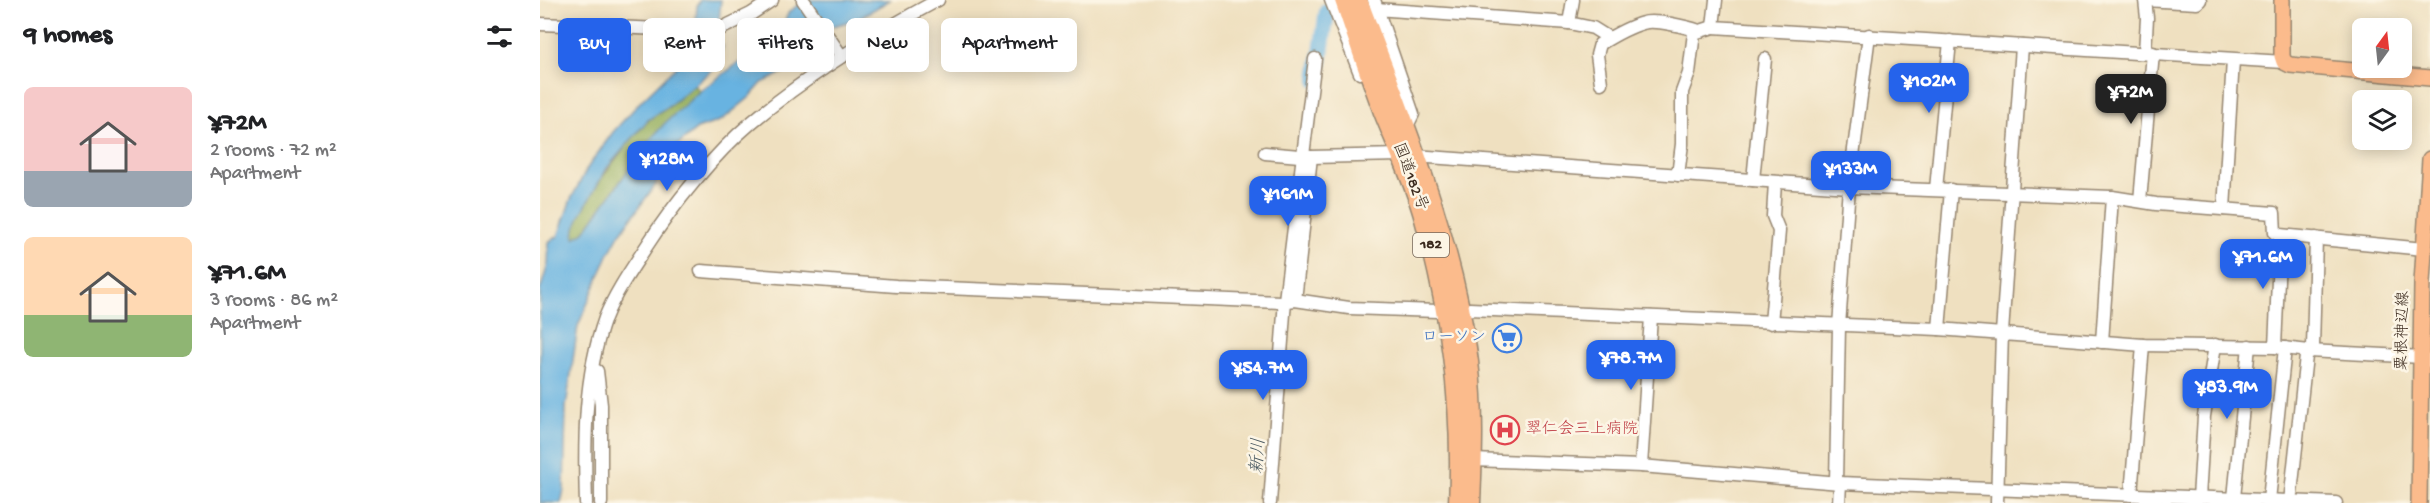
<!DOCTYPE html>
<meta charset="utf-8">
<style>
:root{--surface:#fff;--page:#f6f6f6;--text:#202124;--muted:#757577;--accent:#2563eb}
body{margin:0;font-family:"Gochi Hand","Klee One",sans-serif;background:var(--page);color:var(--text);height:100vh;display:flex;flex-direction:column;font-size:22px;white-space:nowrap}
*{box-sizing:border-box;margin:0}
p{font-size:20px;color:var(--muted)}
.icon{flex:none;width:33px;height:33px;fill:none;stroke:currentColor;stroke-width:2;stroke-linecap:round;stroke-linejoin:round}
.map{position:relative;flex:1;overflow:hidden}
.details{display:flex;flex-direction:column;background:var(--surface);width:540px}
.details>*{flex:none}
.hud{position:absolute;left:18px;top:18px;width:570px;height:54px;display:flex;gap:12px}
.needle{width:39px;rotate:15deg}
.fabs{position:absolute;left:1812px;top:18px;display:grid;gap:12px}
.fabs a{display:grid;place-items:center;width:60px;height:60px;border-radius:9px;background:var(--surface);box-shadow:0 3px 15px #0003;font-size:30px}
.price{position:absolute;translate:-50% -51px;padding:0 14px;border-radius:12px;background:var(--accent);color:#fff;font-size:20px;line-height:39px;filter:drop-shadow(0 2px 3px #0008)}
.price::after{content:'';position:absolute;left:50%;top:36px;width:18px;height:14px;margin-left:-9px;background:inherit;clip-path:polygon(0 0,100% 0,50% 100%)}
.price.on{background:#222;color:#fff}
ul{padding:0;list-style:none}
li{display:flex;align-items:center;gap:18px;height:150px;padding:0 24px}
li span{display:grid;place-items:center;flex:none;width:168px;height:120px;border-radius:9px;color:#555}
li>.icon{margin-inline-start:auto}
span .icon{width:72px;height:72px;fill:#fffc;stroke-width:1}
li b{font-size:26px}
h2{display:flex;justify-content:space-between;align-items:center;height:72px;padding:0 24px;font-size:26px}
.pill{padding:0 21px;border-radius:9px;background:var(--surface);box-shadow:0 3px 15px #0003;font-size:21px;line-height:54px}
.pill.on{background:var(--accent);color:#fff}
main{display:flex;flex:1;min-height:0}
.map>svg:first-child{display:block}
.forest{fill:#98b162;stroke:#6a6e40;stroke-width:1.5}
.water{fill:#68b3e1;stroke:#526e80;stroke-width:1.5}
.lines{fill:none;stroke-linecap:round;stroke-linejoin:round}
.stream{stroke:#68b3e1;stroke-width:3}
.river{stroke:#68b3e1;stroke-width:16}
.minor-casing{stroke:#95856f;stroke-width:15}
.major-casing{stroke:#95856f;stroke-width:18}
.highway-casing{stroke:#95856f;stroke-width:21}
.minor{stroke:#fff;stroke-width:12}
.major{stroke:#fbbb8c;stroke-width:15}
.highway{stroke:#fbbb8c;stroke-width:18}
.labels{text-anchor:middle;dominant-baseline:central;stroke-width:5;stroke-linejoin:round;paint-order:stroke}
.shield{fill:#fcf5e5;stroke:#75675a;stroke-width:1.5}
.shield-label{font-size:15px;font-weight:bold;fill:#3b2a1e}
.street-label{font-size:16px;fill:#3b2a1e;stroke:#fcf5e5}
.shop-label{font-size:16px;fill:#366cbe;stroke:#fcf5e5;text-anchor:end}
.health-label{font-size:16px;fill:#be3a42;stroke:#fcf5e5;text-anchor:start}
.water-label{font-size:18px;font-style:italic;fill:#4b5a62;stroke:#fcf5e5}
</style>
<main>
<section class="details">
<h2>9 homes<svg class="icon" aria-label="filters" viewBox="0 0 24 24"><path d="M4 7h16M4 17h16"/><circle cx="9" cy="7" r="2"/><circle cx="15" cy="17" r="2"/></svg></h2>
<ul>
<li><span style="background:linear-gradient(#f6c9c9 70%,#9aa5b1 0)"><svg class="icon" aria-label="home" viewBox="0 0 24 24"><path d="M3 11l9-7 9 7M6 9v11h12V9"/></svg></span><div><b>¥72M</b><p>2 rooms · 72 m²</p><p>Apartment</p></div></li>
<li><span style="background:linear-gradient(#ffd9b3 65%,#8fb573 0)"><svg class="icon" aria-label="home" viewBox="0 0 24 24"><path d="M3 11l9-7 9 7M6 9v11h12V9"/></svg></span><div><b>¥71.6M</b><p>3 rooms · 86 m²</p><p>Apartment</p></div></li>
</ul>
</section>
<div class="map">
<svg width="1890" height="503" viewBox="0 0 1890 503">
<rect width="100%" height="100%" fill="#fcf5e5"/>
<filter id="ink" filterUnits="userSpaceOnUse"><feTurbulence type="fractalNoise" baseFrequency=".0167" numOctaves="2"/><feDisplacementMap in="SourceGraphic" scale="12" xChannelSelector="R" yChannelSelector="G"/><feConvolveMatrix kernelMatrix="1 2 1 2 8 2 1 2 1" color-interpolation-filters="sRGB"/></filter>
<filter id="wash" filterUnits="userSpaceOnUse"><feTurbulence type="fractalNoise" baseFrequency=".008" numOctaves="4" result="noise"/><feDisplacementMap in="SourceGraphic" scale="24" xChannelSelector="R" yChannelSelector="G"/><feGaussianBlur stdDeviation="1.35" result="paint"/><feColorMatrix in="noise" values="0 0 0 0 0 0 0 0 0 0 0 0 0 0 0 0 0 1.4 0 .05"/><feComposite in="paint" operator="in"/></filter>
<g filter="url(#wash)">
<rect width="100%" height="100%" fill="#efe0c0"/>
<!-- forest -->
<path class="forest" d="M154,85L160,91L109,141L44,232L37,238H33C32,211 87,143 107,122C113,115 123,112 130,106C138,99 145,91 154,85Z"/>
<!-- water -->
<g class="water">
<polygon points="160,0 181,0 179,20 156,19 157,6"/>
<polygon points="265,0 350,0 318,19 290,27 270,41 246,71 222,83 210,97 182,120 157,129 132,150 121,164 116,184 79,235 68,255 38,326 26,407 24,490 21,503 0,503 0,291 8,264 9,242 18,236 31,199 48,167 73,132 102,100 145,58 153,40 180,42 180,45 183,46 178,62 171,71 129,106 108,120 67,168 41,214 35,228 34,238 44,232 109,141 125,123 160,91 238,34 249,12"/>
</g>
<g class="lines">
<!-- stream -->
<polyline class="stream" points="208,23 221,48"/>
<!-- river -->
<polyline class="river" points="777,80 787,11 791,11"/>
</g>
</g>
<g filter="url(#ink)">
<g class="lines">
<!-- minor casing -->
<g class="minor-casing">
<g id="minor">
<polyline points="263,0 302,57"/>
<polyline points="791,0 820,73"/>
<polyline points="834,0 873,114 866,128"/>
<polyline points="1033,0 1029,23 1053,28 1069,38"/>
<polyline points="1176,0 1173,27 1744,62"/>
<polyline points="1605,0 1657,3 1660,0"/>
<polyline points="1605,0 1607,18 1605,52"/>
<polyline points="836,9 1029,23"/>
<polyline points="0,24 121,29 180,29 211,14 232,0"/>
<path d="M1061,83L1057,55L1060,44C1073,36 1088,27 1103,23C1114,19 1148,27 1159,31"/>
<polyline points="725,153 771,157 861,155 1309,187 1572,197 1616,204 1734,213 1735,233 1740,235 1884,249"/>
<polyline points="1138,175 1142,144 1142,92 1149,73 1154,33 1173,27"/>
<polyline points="1213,180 1225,59"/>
<polyline points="1396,189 1410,41"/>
<polyline points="1600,201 1613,53"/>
<polyline points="1684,209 1693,60"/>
<polyline points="161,271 356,286 741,302 755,300 809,308 897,311 930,309 1399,329 1603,345 1735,347 1769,351 1882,357 1890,361"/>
<polyline points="755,300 771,157"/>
<polyline points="1231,323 1239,231 1233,216 1235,182"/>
<polyline points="1399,329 1411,190"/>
<polyline points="1562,342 1572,197"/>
<polyline points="1735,347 1740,235"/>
<polyline points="57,371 61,405 61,503"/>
<polyline points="933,460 1101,466 1300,483 1796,503"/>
<polyline points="1101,466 1111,317"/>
<polyline points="1296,482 1299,326 1309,187 1329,35"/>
<polyline points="1591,495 1603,345"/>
<polyline points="1659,498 1664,416 1675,345"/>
<polyline points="1694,498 1709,346"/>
<polyline points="1729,500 1745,348"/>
<polyline points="1750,502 1766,356 1773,347 1776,238"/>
<path d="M46,503C44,441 44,377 65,318C75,293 91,270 106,247C133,205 173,155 212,122C268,75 333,35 398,0"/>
<polyline points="730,503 745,300 775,59"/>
<polyline points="1299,503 1300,483"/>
<polyline points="1457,503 1462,333 1482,46"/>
</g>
</g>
<!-- major casing -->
<g class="major-casing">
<g id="major">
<polyline points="1742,0 1742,56 1744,62 1750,65 1890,78"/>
<polyline points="1879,503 1882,283 1890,159"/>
</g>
</g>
<!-- highway casing -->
<g class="highway-casing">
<g id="highway">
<path d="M804,0C817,37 829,75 843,112C857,147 874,182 884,219C910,312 923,406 918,503"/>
<path d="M818,0C862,118 913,236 929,362C935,408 933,457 931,503"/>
</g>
</g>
<!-- minor -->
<use href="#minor" class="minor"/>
<!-- major -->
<use href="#major" class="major"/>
<!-- highway -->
<use href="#highway" class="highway"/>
</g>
</g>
<!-- icons -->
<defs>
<g id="supermarket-ring" transform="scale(1.5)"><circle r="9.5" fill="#fcf5e5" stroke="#3f7fe0" stroke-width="1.5"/><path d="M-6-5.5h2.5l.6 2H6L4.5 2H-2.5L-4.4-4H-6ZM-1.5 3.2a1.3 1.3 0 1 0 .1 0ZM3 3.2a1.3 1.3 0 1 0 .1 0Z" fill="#3f7fe0"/></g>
<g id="hospital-ring" transform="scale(1.5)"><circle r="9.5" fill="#fcf5e5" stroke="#e0444e" stroke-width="1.5"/><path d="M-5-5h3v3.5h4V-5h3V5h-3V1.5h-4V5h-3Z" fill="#e0444e"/></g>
</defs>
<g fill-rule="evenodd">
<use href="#supermarket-ring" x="967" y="338"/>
<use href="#hospital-ring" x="965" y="430"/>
</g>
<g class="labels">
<!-- shield labels -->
<rect class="shield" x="873" y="233" width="36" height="24" rx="4.5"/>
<g class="shield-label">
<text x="891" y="245">182</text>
</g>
<!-- street labels -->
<g class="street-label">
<text transform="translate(869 177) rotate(69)">国道182号</text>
<text transform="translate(1864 331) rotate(-89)">粟根神辺線</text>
</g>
<!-- shop labels -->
<g class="shop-label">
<text x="946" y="338">ローソン</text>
</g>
<!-- health labels -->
<g class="health-label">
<text x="986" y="430">翠仁会三上病院</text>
</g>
<!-- water labels -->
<g class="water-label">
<text transform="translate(719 456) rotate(-86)">新川</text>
</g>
</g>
</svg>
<div class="fabs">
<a><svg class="needle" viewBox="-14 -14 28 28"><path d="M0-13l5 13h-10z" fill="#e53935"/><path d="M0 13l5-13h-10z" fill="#757577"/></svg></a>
<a><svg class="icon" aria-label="layers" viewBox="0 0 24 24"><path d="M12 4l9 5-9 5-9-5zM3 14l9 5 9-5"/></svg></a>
</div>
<b class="price" style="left:1389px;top:114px">¥102M</b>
<b class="price on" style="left:1591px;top:125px">¥72M</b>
<b class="price" style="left:127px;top:192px">¥128M</b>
<b class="price" style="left:1311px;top:202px">¥133M</b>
<b class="price" style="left:748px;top:227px">¥161M</b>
<b class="price" style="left:1723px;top:290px">¥71.6M</b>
<b class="price" style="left:1091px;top:391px">¥78.7M</b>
<b class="price" style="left:723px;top:401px">¥54.7M</b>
<b class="price" style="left:1687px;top:420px">¥83.9M</b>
<div class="hud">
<a class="pill on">Buy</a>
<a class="pill">Rent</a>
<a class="pill">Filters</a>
<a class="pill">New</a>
<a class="pill">Apartment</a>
</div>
</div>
</main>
